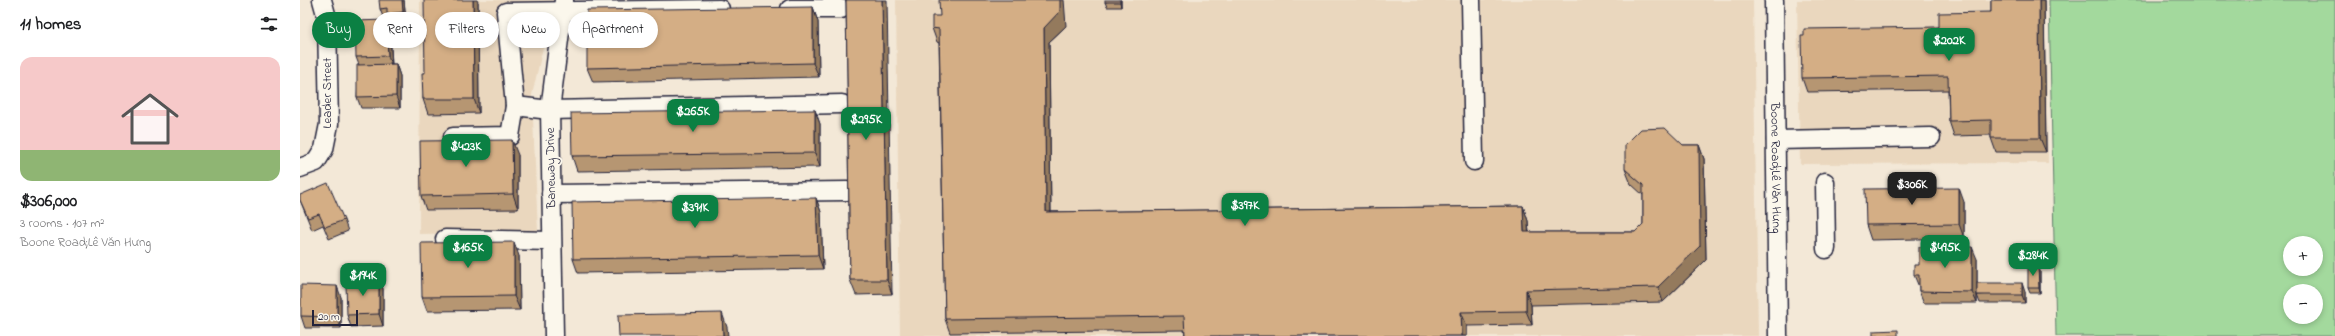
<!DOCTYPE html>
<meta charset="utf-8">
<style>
:root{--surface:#fff;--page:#f2f2f2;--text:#202124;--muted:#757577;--line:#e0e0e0;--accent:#0b8043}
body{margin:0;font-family:"Indie Flower",sans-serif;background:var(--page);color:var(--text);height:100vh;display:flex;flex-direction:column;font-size:15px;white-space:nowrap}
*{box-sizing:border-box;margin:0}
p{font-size:13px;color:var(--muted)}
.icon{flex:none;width:22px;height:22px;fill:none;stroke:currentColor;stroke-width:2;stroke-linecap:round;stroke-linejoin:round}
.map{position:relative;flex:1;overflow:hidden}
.panel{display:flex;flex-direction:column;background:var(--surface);width:300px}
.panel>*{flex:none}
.top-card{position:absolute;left:12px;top:12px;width:380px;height:36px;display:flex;gap:8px}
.fabs{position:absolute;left:1983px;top:236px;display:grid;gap:8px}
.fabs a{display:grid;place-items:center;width:40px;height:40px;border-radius:50%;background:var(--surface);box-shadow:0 2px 6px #0003;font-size:20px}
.scale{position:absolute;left:12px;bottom:10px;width:46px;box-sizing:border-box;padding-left:4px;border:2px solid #22223b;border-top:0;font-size:11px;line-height:14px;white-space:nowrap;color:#22223b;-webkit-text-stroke:3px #fbf7ec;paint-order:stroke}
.price{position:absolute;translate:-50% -34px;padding:0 9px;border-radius:8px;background:var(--accent);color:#fff;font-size:13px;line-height:26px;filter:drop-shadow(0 1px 2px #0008)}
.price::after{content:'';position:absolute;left:50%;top:24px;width:12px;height:9px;margin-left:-6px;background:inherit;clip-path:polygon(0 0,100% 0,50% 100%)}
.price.on{background:#222;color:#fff}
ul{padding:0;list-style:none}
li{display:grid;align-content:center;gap:8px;height:212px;padding:0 20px}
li+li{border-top:1px solid var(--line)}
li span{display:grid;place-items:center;height:124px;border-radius:12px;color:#555}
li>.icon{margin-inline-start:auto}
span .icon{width:72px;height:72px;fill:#fffc;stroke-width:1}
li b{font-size:17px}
h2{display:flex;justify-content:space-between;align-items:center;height:48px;padding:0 20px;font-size:17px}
.chip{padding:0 14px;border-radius:18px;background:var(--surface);box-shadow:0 2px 6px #0003;font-size:14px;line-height:36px}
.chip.on{background:var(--accent);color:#fff}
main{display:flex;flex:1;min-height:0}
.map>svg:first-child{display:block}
.built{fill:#ead7be}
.green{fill:#a3d99d;stroke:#627e6c;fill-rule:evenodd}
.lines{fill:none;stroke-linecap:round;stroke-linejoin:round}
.minor-casing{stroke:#22223b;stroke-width:21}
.minor{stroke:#fbf7ec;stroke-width:18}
.wall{fill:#b69672;stroke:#22223b}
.shaded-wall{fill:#947a5d;stroke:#22223b}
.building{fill:#d4ae85;stroke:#22223b}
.labels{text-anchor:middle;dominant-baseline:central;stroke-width:4;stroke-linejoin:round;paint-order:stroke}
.street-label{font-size:13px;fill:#22223b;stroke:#fbf7ec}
</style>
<main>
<section class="panel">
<h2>11 homes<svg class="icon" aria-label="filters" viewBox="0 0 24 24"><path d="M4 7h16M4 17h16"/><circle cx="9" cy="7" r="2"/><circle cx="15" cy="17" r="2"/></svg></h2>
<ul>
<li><span style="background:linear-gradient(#f6c9c9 75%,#8fb573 0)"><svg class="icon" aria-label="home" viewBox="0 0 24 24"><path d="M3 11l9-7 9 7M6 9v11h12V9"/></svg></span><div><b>$306,000</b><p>3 rooms · 107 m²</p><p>Boone Road;Lê Văn Hưng</p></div></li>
</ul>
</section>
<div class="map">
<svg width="2035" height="336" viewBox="0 0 2035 336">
<rect width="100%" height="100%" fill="#f3e8d7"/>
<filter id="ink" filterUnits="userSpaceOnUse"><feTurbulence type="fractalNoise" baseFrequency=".025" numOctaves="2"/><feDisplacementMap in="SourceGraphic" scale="8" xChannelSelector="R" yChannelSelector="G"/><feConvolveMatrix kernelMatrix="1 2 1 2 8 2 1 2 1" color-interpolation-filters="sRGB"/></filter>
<g filter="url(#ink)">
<!-- built -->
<g class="built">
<polygon points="120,0 254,0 232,95 238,232 119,234"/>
<polygon points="596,0 1453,0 1458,336 600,336"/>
<polygon points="1497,0 1745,0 1748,163 1500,164"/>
</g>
<!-- green -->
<path class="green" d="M1749,0H2035V336H1756ZM1990,243H2016V269H1990ZM1990,291H2016V317H1990Z"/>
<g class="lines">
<!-- minor casing -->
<g class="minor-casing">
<g id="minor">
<polyline points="1171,0 1174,161"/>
<path id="s1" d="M1474,0L1478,336"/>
<polyline points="490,9 541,9"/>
<polyline points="215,106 250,110 542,104"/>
<polyline points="153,137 210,136 215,106 206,12 420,9"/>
<polyline points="1476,140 1631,137"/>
<polyline points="0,168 16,162 24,149 29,124 27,18 22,0"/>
<polyline points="1525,182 1526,249"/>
<polyline points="251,194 547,191"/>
<polyline points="145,239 251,241"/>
<polyline points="254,336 250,110 264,0"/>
</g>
</g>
<!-- minor -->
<use href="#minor" class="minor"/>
</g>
<!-- wall -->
<g class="wall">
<polygon points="104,0 106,21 90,23 88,17 83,17 80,9"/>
<polygon points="546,0 592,294 556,295 550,280"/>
<polygon points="821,0 821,7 807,7 805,2"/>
<polygon points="1691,0 1744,0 1746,152 1696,152 1691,138 1691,135 1654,136 1649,121 1648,90 1507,92 1502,78 1639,27 1691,12"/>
<polygon points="178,2 179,113 128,114 123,99 125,73"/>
<polygon points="513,7 518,22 519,77 293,82 287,68"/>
<polygon points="86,20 90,32 92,64 96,64 100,76 100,108 61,108 57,97 59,65 56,57"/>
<polygon points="766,26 749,42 751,212 1223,206 1228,221 1229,232 1335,232 1343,224 1343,195 1331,184 1325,169 1383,145 1399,145 1404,159 1406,260 1363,302 1231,305 1232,325 1167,326 1167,336 885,336 884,330 650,333 645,319 639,43 637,42 632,28"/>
<polygon points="515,110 520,124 520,167 277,171 272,156"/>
<polygon points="218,155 218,209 126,210 121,196"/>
<polygon points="516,198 521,212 523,269 278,273 273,259"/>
<polygon points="0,200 44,220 48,231 29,239 23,225 12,230"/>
<polygon points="1664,202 1664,238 1571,240 1566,225"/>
<polygon points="219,256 220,310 127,311 122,297"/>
<polygon points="1677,259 1677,303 1624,303 1619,291 1619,287 1614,275"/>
<polygon points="1740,271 1740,293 1730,293 1728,288"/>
<polygon points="79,277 83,289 83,326 51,327 47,315 59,283"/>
<polygon points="1725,292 1725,303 1680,303 1677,295"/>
<polygon points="41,297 41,328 5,328 1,316"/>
</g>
<!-- shaded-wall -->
<g class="shaded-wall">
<polygon points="102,0 104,0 106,21 103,12"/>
<polygon points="173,0 177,0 178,2 179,113 174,99"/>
<polygon points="582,0 587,0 592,294 587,280"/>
<polygon points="760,0 764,0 766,26 749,42 751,227 746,212 744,28"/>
<polygon points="820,0 821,0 821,7 820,2"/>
<polygon points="1739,0 1744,0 1746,152 1740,138"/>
<polygon points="513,7 518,22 519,77 513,63"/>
<polygon points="86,20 90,32 92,68 88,56"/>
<polygon points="96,64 100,76 100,108 96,96"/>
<polygon points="515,110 520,124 520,167 515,153"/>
<polygon points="212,140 218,155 218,209 213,194"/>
<polygon points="1399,145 1404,159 1406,260 1363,302 1358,287"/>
<polygon points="1659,188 1664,202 1664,238 1659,224"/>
<polygon points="516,198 521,212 523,269 518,255"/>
<polygon points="1223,206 1228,221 1229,247 1224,232"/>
<polygon points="214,242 219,256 220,310 214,296"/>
<polygon points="1672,247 1677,259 1677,303 1672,292"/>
<polygon points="1738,266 1740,271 1740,293 1739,288"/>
<polygon points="79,277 83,289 83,326 79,314"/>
<polygon points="1722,283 1725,292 1725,303 1722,295"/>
<polygon points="37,286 41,297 41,328 37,317"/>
<polygon points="1226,290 1231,305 1232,325 1226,311"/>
<polygon points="1161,312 1167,326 1167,336 1162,336"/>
<polygon points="422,313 427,327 428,336 423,336"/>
</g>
<!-- building -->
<g class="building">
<polygon points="79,0 102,0 103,12 87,14 87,8 80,9"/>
<polygon points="124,0 173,0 174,99 123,99 122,73 125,73"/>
<polygon points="546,0 582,0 587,280 550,280"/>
<polygon points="639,0 760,0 760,11 744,28 746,212 1223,206 1224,232 1335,232 1343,224 1343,185 1325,169 1325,145 1341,129 1365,128 1383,145 1399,145 1400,246 1358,287 1226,290 1226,311 1161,312 1162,336 885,336 884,316 645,319 639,29 632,28 632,16 640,16"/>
<rect x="805" y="0" width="15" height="2"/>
<polygon points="1691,0 1739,0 1740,138 1691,138 1691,120 1649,121 1648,76 1502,78 1501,36 1504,36 1504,29 1639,27 1639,13 1691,12"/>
<polygon points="513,7 513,63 287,68 287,10"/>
<polygon points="86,20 88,56 56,57 55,21"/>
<polygon points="96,64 96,96 57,97 57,65"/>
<polygon points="515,110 515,153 272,156 271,113"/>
<polygon points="212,140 213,194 121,196 120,141"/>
<polygon points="28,183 44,220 25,227 19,214 8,218 0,200 0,195"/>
<polygon points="1659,188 1659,224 1566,225 1565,189"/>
<polygon points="516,198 518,255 273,259 272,202"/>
<polygon points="214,242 214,296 122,297 121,243"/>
<polygon points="1619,247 1672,247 1672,292 1619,291 1619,275 1614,275 1614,265 1619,265"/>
<polygon points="1728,266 1738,266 1739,288 1728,288"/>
<polygon points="79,277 79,314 47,315 46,284 59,283 59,278"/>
<rect x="1677" y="283" width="45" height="12"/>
<polygon points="1,285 37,286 37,317 1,316"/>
<polygon points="422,313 423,336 319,336 318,315"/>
<polygon points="1598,330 1598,336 1573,336 1573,331"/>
</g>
</g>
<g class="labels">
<!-- street labels -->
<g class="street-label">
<text transform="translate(27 93) rotate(-90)">Leader Street</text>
<text transform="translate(251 168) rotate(-91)">Baneway Drive</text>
<text stroke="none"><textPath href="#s1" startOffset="168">Boone Road;Lê Văn Hưng</textPath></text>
</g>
</g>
</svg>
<div class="fabs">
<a>+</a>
<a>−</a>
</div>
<div class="scale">20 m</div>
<b class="price" style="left:1649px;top:62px">$202K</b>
<b class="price" style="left:393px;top:133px">$265K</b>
<b class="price" style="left:566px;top:141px">$295K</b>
<b class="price" style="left:166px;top:168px">$423K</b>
<b class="price on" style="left:1612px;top:206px">$306K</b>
<b class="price" style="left:945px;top:227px">$397K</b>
<b class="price" style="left:395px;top:229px">$391K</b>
<b class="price" style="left:168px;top:269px">$165K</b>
<b class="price" style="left:1645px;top:269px">$495K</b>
<b class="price" style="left:1733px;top:277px">$284K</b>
<b class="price" style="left:63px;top:297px">$194K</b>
<div class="top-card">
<a class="chip on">Buy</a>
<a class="chip">Rent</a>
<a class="chip">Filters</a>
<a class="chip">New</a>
<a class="chip">Apartment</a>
</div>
</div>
</main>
